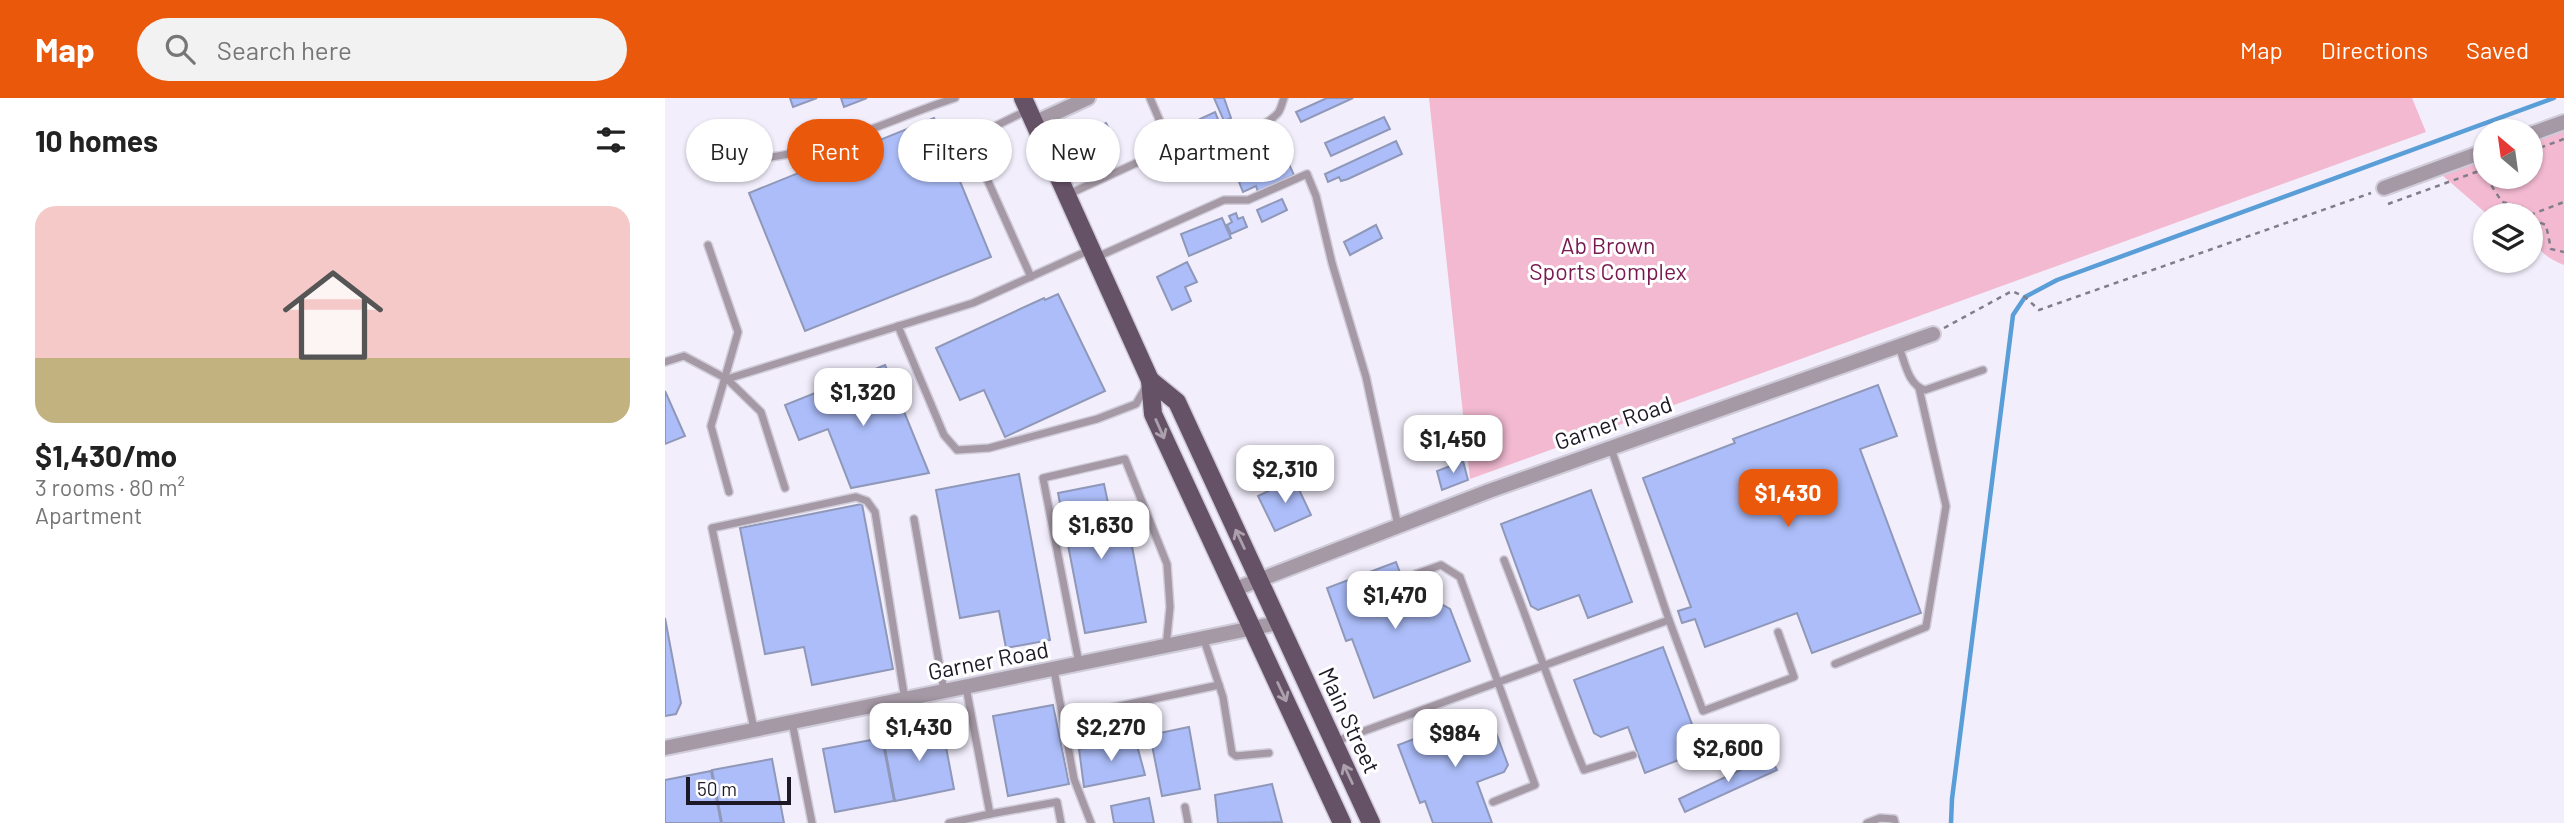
<!DOCTYPE html>
<meta charset="utf-8">
<style>
:root{--surface:#fff;--page:#f2f2f2;--text:#222;--muted:#767676;--line:#e0e0e0;--accent:#ea580c}
body{margin:0;font-family:Barlow,sans-serif;background:var(--page);color:var(--text);height:100vh;display:flex;flex-direction:column;font-size:26px;white-space:nowrap}
*{box-sizing:border-box;margin:0}
p{font-size:23px;color:var(--muted)}
.icon{flex:none;width:38px;height:38px;fill:none;stroke:currentColor;stroke-width:2;stroke-linecap:round;stroke-linejoin:round}
.map{position:relative;flex:1;overflow:hidden}
.sheet{display:flex;flex-direction:column;background:var(--surface);width:665px}
.sheet>*{flex:none}
.hud{position:absolute;left:21px;top:21px;width:665px;height:63px;display:flex;gap:14px}
.needle{width:46px;rotate:331deg}
.tools{position:absolute;left:1808px;top:21px;display:grid;gap:14px}
.tools a{display:grid;place-items:center;width:70px;height:70px;border-radius:50%;background:var(--surface);box-shadow:0 2px 5px #0004;font-size:35px}
.scale{position:absolute;left:21px;bottom:18px;width:105px;box-sizing:border-box;padding-left:7px;border:4px solid #1c1825;border-top:0;font-size:19px;line-height:24px;white-space:nowrap;color:#1c1825;-webkit-text-stroke:5px #fff;paint-order:stroke}
.price{position:absolute;translate:-50% -60px;padding:0 16px;border-radius:14px;background:#fff;color:#222;font-size:23px;line-height:46px;filter:drop-shadow(0 2px 4px #0008)}
.price::after{content:'';position:absolute;left:50%;top:42px;width:21px;height:16px;margin-left:-10px;background:inherit;clip-path:polygon(0 0,100% 0,50% 100%)}
.price.on{background:var(--accent);color:#fff}
ul{padding:0;list-style:none}
li{display:grid;align-content:center;gap:14px;height:371px;padding:0 35px}
li+li{border-top:2px solid var(--line)}
li span{display:grid;place-items:center;height:217px;border-radius:21px;color:#555}
li>.icon{margin-inline-start:auto}
span .icon{width:126px;height:126px;fill:#fffc;stroke-width:1}
li b{font-size:30px}
h2{display:flex;justify-content:space-between;align-items:center;height:84px;padding:0 35px;font-size:30px}
.chip{padding:0 24px;border-radius:32px;background:var(--surface);box-shadow:0 2px 5px #0004;font-size:24px;line-height:63px}
.chip.on{background:var(--accent);color:#fff}
header{display:flex;align-items:center;gap:42px;box-sizing:border-box;height:98px;padding:0 35px;background:var(--accent);color:#fff}
header strong{font-size:33px}
nav{display:flex;gap:38px;margin-inline-start:auto;font-size:24px}
.search{width:490px;height:63px;background:var(--page);display:flex;align-items:center;gap:18px;box-sizing:border-box;padding:0 24px;border-radius:38px;color:var(--muted);font-size:26px}
main{display:flex;flex:1;min-height:0}
.map>svg:first-child{display:block}
.green{fill:#f2b9d1}
.lines{fill:none;stroke-linecap:round;stroke-linejoin:round}
.stream{stroke:#5a9ed7;stroke-width:4.5}
.building{fill:#acbdf9;stroke:#8f98b9;stroke-width:2}
.lane-casing{stroke:#d0ccda;stroke-width:10}
.street-casing{stroke:#d0ccda;stroke-width:18}
.primary-casing{stroke:#d0ccda;stroke-width:21}
.path{stroke:#817d8b;stroke-width:2.5;stroke-dasharray:5 5;stroke-linecap:butt}
.lane{stroke:#a599a5;stroke-width:7}
.street{stroke:#a599a5;stroke-width:14}
.primary{stroke:#665267;stroke-width:18}
.oneway{stroke:#aba0ab}
.labels{text-anchor:middle;dominant-baseline:central;stroke-width:6;stroke-linejoin:round;paint-order:stroke}
.park-label{font-size:23px;fill:#78194f;stroke:#fff}
.street-label{font-size:23px;fill:#1c1825;stroke:#fff}
</style>
<header>
<strong>Map</strong>
<div class="search"><svg class="icon" aria-label="search" viewBox="0 0 24 24"><circle cx="10" cy="10" r="6"/><path d="M15 15l6 6"/></svg>Search here</div>
<nav><a>Map</a><a>Directions</a><a>Saved</a></nav>
</header>
<main>
<section class="sheet">
<h2>10 homes<svg class="icon" aria-label="filters" viewBox="0 0 24 24"><path d="M4 7h16M4 17h16"/><circle cx="9" cy="7" r="2"/><circle cx="15" cy="17" r="2"/></svg></h2>
<ul>
<li><span style="background:linear-gradient(#f6c9c9 70%,#c2b280 0)"><svg class="icon" aria-label="home" viewBox="0 0 24 24"><path d="M3 11l9-7 9 7M6 9v11h12V9"/></svg></span><div><b>$1,430/mo</b><p>3 rooms · 80 m²</p><p>Apartment</p></div></li>
</ul>
</section>
<div class="map">
<svg width="1899" height="725" viewBox="0 0 1899 725">
<rect width="100%" height="100%" fill="#f2eefc"/>
<!-- green -->
<g class="green">
<polygon points="764,0 1747,0 1761,34 805,381"/>
<path d="M1899,32V167C1873,157 1866,144 1866,117H1823L1777,77L1820,61V79H1866V44Z"/>
</g>
<g class="lines">
<!-- stream -->
<polyline class="stream" points="1286,725 1287,701 1348,217 1360,199 1392,182 1889,0"/>
</g>
<!-- building -->
<g class="building">
<polygon points="125,0 152,0 128,9"/>
<polygon points="176,0 202,0 179,9"/>
<polygon points="549,0 559,0 566,20 559,23"/>
<polygon points="662,0 688,0 636,24 631,14"/>
<polygon points="550,14 558,33 544,40 535,21"/>
<polygon points="719,19 725,31 666,58 660,45"/>
<polygon points="269,20 326,159 140,233 84,95"/>
<polygon points="441,25 450,43 442,47 441,44 428,50 426,45 423,46 418,36"/>
<polygon points="731,43 737,56 683,81 676,83 674,79 663,84 660,76"/>
<polygon points="579,49 590,74 573,81 562,57"/>
<polygon points="622,62 629,77 593,94 591,88 578,94 574,84"/>
<polygon points="617,101 622,112 597,124 592,112"/>
<polygon points="571,115 573,121 578,119 582,129 566,136 562,127 567,124 564,118"/>
<polygon points="557,120 566,140 524,158 516,136"/>
<polygon points="711,127 717,140 685,157 679,144"/>
<polygon points="522,164 532,184 520,189 526,203 507,212 492,179"/>
<polygon points="393,196 440,293 340,339 319,292 295,302 271,250 379,200 380,202"/>
<polygon points="220,267 264,375 186,390 163,331 134,342 120,307"/>
<polygon points="1213,287 1232,338 1195,351 1256,515 1147,555 1132,515 1040,549 1030,521 1017,525 1013,513 1026,509 978,380 1070,345 1068,341"/>
<polygon points="0,293 20,338 0,346"/>
<polygon points="798,363 803,382 777,392 772,373"/>
<polygon points="354,376 385,542 341,550 334,513 295,520 271,392"/>
<polygon points="629,381 646,417 610,433 593,398"/>
<polygon points="439,386 447,424 462,421 481,524 420,535 393,395"/>
<polygon points="926,392 967,504 923,520 914,497 873,512 866,508 836,426"/>
<polygon points="197,406 228,571 147,587 139,549 100,556 75,430"/>
<polygon points="731,464 751,517 778,507 785,511 805,563 709,600 687,541 681,543 662,490"/>
<polygon points="0,520 16,605 11,616 0,618"/>
<polygon points="998,549 1037,653 980,675 963,629 936,639 929,635 909,582"/>
<polygon points="388,607 404,686 343,698 328,618"/>
<polygon points="823,613 843,667 839,674 812,684 827,725 768,725 760,703 755,705 733,647"/>
<polygon points="277,628 289,691 230,703 218,640"/>
<polygon points="524,629 535,691 497,698 485,637"/>
<polygon points="217,640 229,703 170,714 158,651"/>
<polygon points="470,640 480,677 419,689 414,651"/>
<polygon points="1105,658 1112,672 1020,714 1014,701"/>
<polygon points="107,661 119,725 57,725 47,672"/>
<polygon points="46,673 56,725 0,725 0,682"/>
<polygon points="607,686 617,724 553,725 550,697"/>
<polygon points="484,700 489,725 449,725 446,708"/>
</g>
<g class="lines">
<!-- lane casing -->
<g class="lane-casing">
<g id="lane">
<polyline points="363,12 304,41 366,179"/>
<path d="M506,49C526,44 529,52 544,51C559,50 602,27 613,15C616,11 617,5 619,0"/>
<path d="M80,61C152,60 222,22 290,0"/>
<polyline points="404,96 506,49 485,0"/>
<polyline points="43,147 73,234 46,328 64,394"/>
<polyline points="432,159 559,102 583,102 642,76 651,98 667,165 701,279 733,428"/>
<polyline points="233,228 279,337 292,352 324,350 432,321 471,306 482,287"/>
<path d="M1234,249C1240,264 1243,287 1260,292L1318,272"/>
<polyline points="0,264 19,258 62,281 308,205 427,151"/>
<polyline points="62,281 96,314 120,390"/>
<polyline points="249,421 279,593"/>
<path d="M839,462C867,532 890,603 919,672L968,657"/>
<polyline points="751,476 776,467 795,479 870,687 828,704"/>
<polyline points="1004,522 1038,613 1129,579 1113,534"/>
<polyline points="539,542 558,599 567,655 571,658 604,655"/>
<polyline points="414,565 378,380 460,361 502,466 505,509 501,549"/>
<polyline points="1170,566 1261,529 1281,408 1254,290"/>
<polyline points="389,572 409,681 426,725"/>
<polyline points="398,620 554,587"/>
<polyline points="127,624 147,725"/>
<polyline points="89,631 47,430 191,399 202,403 210,414 240,602"/>
<polyline points="669,644 1004,522 946,350"/>
<polyline points="520,709 523,725"/>
<polyline points="325,716 392,704 396,725"/>
<polyline points="284,725 325,716 301,589"/>
<polyline points="1202,725 1215,720 1229,721 1230,725"/>
</g>
</g>
<!-- street casing -->
<g class="street-casing">
<g id="street">
<polyline points="369,25 423,0"/>
<polyline points="1866,36 1899,24"/>
<polyline points="1719,90 1820,53"/>
<polyline points="568,492 824,393 1268,236"/>
<polyline points="0,650 613,525"/>
</g>
</g>
<!-- primary casing -->
<g class="primary-casing">
<g id="primary">
<polyline points="358,0 485,282 488,316 677,725"/>
<polyline points="485,282 512,304 706,725"/>
</g>
</g>
<!-- path -->
<g class="path">
<polyline points="1866,53 1899,41"/>
<polyline points="1821,79 1837,104 1857,109 1863,117"/>
<polyline points="1723,106 1811,74 1820,78"/>
<polyline points="1865,117 1899,104"/>
<polyline points="1866,121 1881,127 1886,151 1899,154"/>
<polyline points="1279,230 1347,193 1360,199 1374,212 1706,95"/>
</g>
<!-- lane -->
<use href="#lane" class="lane"/>
<!-- street -->
<use href="#street" class="street"/>
<!-- primary -->
<use href="#primary" class="primary"/>
</g>
<!-- one-way arrows -->
<defs><path id="oneway-shaft" d="M-6 0H5M1.5-3L5.5 0L1.5 3" fill="none" stroke-width="1.6" stroke-linecap="round" stroke-linejoin="round" transform="scale(1.75)"/></defs>
<g class="oneway">
<use href="#oneway-shaft" transform="translate(495 331) rotate(66)"/>
<use href="#oneway-shaft" transform="translate(575 441) rotate(-115)"/>
<use href="#oneway-shaft" transform="translate(617 594) rotate(65)"/>
<use href="#oneway-shaft" transform="translate(683 676) rotate(-115)"/>
</g>
<g class="labels">
<!-- park labels -->
<g class="park-label">
<text x="943" y="147">Ab Brown<tspan x="943" dy="26">Sports Complex</tspan></text>
</g>
<!-- street labels -->
<g class="street-label">
<text transform="translate(948 324) rotate(-19)">Garner Road</text>
<text transform="translate(323 562) rotate(-11)">Garner Road</text>
<text transform="translate(685 622) rotate(65)">Main Street</text>
</g>
</g>
</svg>
<div class="tools">
<a><svg class="needle" viewBox="-14 -14 28 28"><path d="M0-13l5 13h-10z" fill="#e53935"/><path d="M0 13l5-13h-10z" fill="#767676"/></svg></a>
<a><svg class="icon" aria-label="layers" viewBox="0 0 24 24"><path d="M12 4l9 5-9 5-9-5zM3 14l9 5 9-5"/></svg></a>
</div>
<div class="scale">50 m</div>
<b class="price" style="left:198px;top:330px">$1,320</b>
<b class="price" style="left:788px;top:377px">$1,450</b>
<b class="price" style="left:620px;top:407px">$2,310</b>
<b class="price on" style="left:1123px;top:431px">$1,430</b>
<b class="price" style="left:436px;top:463px">$1,630</b>
<b class="price" style="left:730px;top:533px">$1,470</b>
<b class="price" style="left:254px;top:665px">$1,430</b>
<b class="price" style="left:446px;top:665px">$2,270</b>
<b class="price" style="left:790px;top:671px">$984</b>
<b class="price" style="left:1063px;top:686px">$2,600</b>
<div class="hud">
<a class="chip">Buy</a>
<a class="chip on">Rent</a>
<a class="chip">Filters</a>
<a class="chip">New</a>
<a class="chip">Apartment</a>
</div>
</div>
</main>
